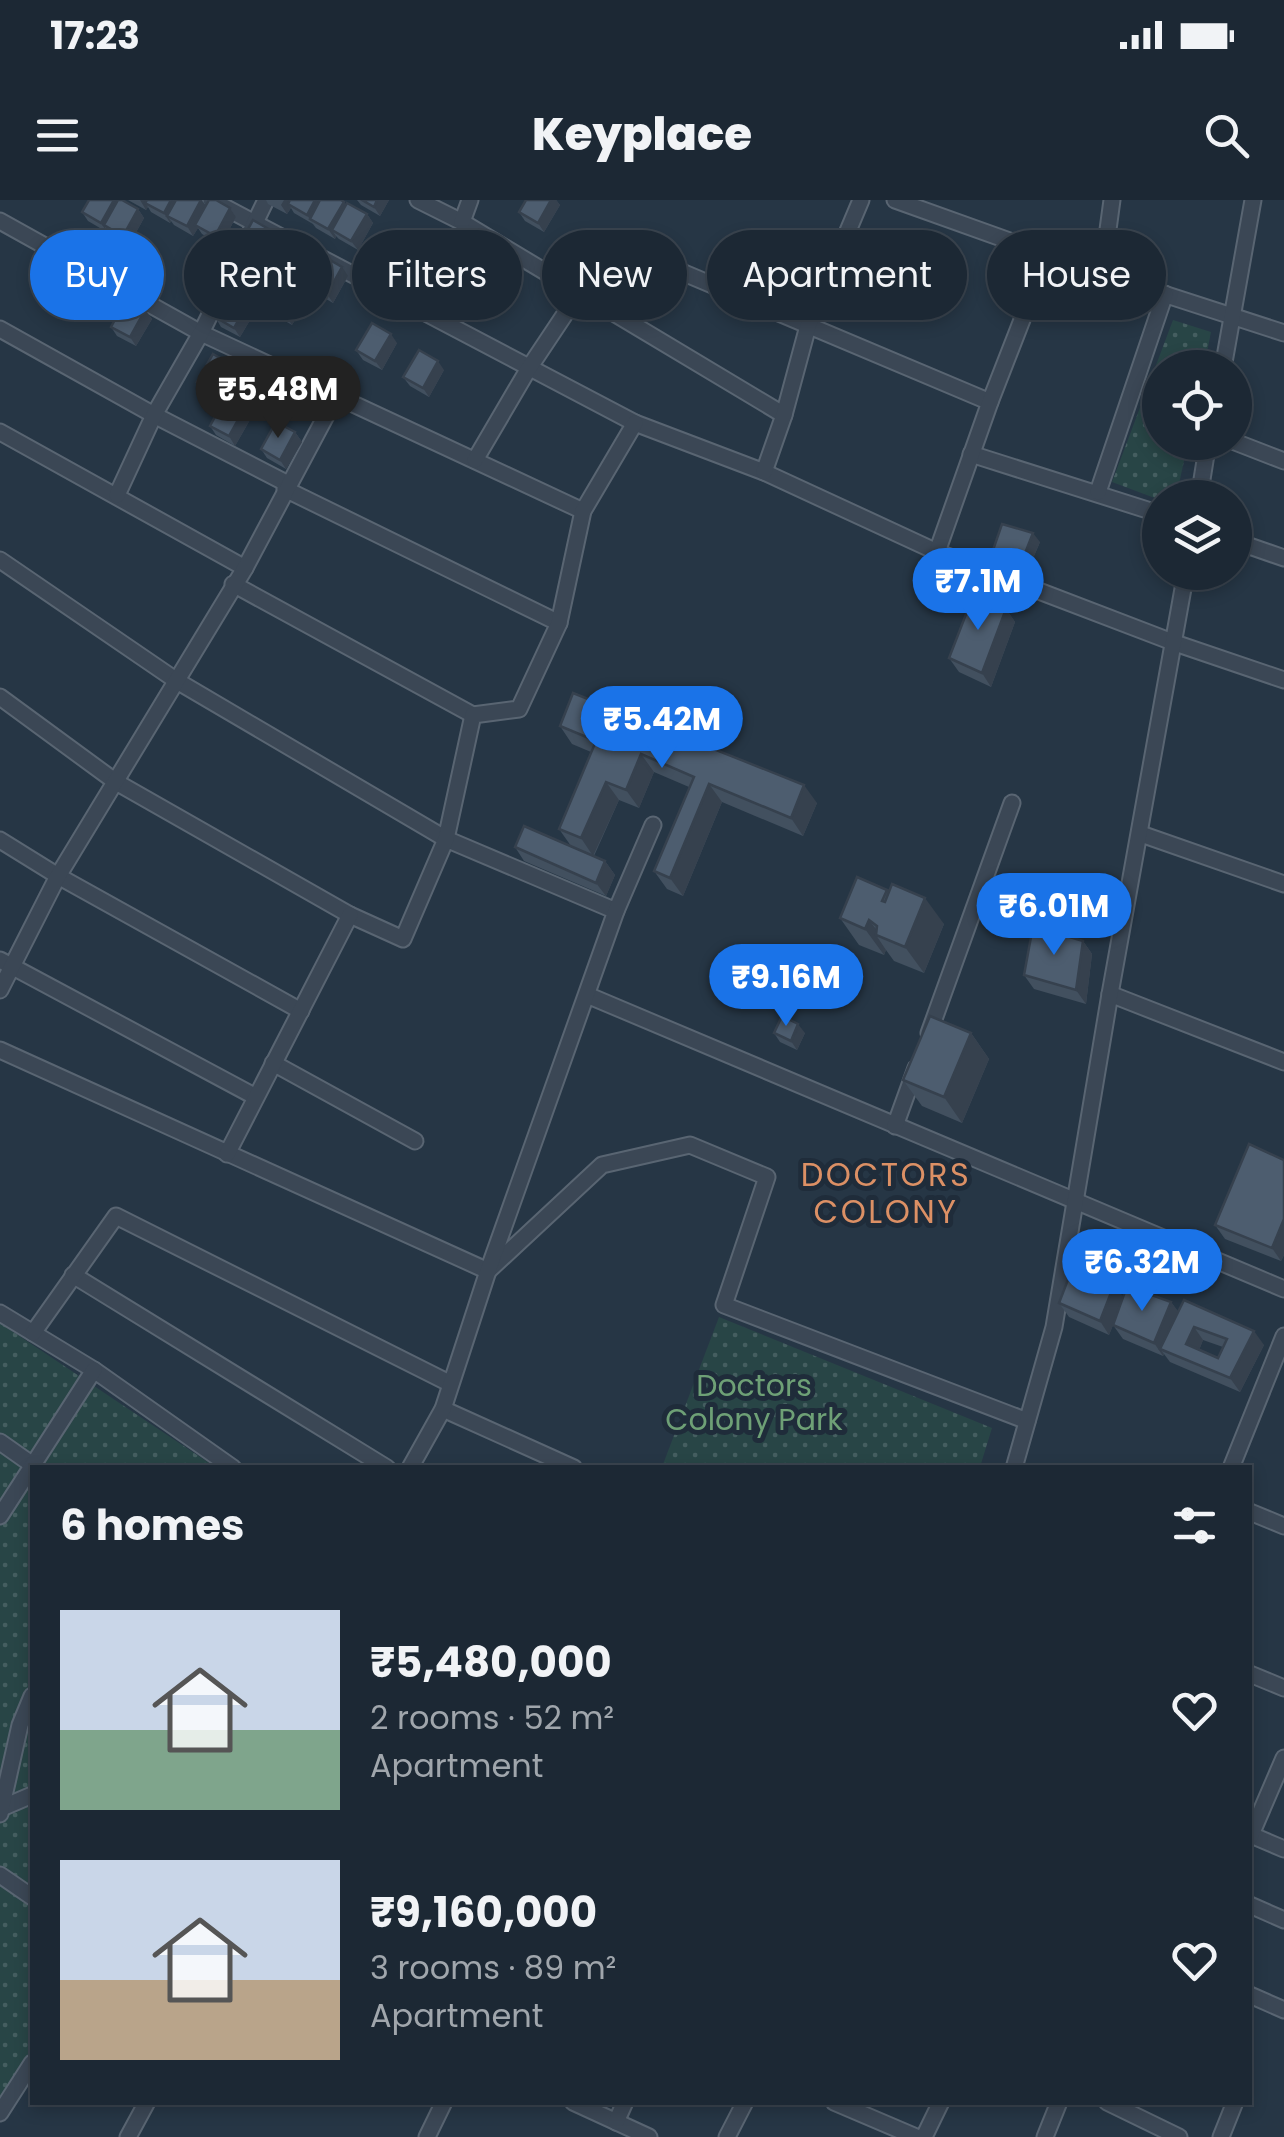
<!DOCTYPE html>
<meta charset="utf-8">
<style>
:root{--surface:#1c2834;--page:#25303c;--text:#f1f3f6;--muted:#a0a6ac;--line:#3a444f;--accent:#1a73e8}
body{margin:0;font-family:Poppins,sans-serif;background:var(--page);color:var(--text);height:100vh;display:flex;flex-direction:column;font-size:38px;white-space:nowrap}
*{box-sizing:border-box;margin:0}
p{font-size:32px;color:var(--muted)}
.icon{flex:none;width:55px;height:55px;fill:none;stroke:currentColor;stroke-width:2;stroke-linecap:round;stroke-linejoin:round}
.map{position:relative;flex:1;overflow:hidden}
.details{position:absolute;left:30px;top:1265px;width:1222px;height:640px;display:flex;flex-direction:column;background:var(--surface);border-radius:0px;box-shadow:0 5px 15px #0003,0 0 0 2px var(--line)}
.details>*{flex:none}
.top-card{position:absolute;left:30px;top:30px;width:1225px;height:90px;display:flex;gap:20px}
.tools{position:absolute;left:1142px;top:150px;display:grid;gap:20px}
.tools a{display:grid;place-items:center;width:110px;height:110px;border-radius:50%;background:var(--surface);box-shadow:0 5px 15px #0003,0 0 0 2px var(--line);font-size:50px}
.price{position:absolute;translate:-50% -85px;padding:0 22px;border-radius:35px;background:var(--accent);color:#fff;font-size:32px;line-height:65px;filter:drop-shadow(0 2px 5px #0008)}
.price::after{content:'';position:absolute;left:50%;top:60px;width:30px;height:22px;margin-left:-15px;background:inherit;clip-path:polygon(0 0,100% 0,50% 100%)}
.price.selected{background:#222;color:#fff}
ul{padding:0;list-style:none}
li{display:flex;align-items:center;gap:30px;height:250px;padding:0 30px}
li span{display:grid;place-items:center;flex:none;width:280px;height:200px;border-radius:0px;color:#555}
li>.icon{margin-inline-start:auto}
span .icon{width:120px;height:120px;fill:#fffc;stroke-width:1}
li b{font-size:42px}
h2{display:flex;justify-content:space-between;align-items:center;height:120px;padding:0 30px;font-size:42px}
.pill{padding:0 35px;border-radius:45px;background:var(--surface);box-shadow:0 5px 15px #0003,0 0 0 2px var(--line);font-size:35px;line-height:90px}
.pill.selected{background:var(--accent);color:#fff}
.status{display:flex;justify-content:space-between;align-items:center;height:70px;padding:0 50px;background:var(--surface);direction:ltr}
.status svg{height:28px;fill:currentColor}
header{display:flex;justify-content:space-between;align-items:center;height:130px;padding:0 30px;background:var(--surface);font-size:45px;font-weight:800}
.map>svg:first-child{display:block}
.park{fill:url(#park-dots)}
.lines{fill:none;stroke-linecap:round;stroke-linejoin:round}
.street-casing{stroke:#596572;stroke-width:19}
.street{stroke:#3b4755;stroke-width:15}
.wall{fill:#42505f;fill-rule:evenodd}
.shaded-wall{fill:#36414e}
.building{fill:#4d5d6f;stroke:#36414e;stroke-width:2.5;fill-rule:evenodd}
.labels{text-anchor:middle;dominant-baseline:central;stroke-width:10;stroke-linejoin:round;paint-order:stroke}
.park-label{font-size:30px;fill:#6ea076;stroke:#1f2c3a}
.neighbourhood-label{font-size:32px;letter-spacing:2.5px;fill:#dc9065;stroke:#1f2c3a}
</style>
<div class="status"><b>17:23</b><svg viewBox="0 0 49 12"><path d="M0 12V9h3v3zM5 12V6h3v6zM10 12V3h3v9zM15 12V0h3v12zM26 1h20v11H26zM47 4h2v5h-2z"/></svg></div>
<header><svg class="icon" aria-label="menu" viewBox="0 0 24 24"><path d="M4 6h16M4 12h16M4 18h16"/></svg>Keyplace<svg class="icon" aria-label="search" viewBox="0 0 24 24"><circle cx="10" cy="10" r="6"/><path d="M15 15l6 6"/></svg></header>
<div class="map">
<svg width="1284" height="1937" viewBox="0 0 1284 1937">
<defs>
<pattern id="park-dots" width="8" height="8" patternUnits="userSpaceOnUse" patternTransform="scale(2.5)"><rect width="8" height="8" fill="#284546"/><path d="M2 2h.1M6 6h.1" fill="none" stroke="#455e60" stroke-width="1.8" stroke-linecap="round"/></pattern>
</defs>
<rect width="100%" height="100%" fill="#263645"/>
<!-- park -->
<g class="park">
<polygon points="1173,120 1211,132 1204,167 1160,168 1160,242 1188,243 1176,297 1160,298 1160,300 1112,282"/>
<polygon points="719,1117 992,1228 980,1267 662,1267"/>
<polygon points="0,1123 215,1267 32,1268 32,1849 0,1900"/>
</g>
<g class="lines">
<!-- street casing -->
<g class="street-casing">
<g id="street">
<polyline points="211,0 635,223 764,272 937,352 1175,443 1284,480"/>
<polyline points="418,0 462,22 784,215"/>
<polyline points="895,0 1102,74 1284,133"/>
<polyline points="0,21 201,133 583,311"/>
<polyline points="462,22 470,0"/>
<polyline points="684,73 990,202"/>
<polyline points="1102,74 1112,0"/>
<polyline points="0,129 154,215 288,284"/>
<polyline points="1223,168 1253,0"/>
<polyline points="0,232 245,368"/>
<polyline points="1235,242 1284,261"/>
<polyline points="971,254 1160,314"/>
<polyline points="475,260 529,168 579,93"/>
<polyline points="764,272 784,215 808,126 861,0"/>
<polyline points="285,289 559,423"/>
<polyline points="1098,292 1165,94"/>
<polyline points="117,295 154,215 201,133 266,0"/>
<polyline points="1199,298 1208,242"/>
<polyline points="1235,341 1284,358"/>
<polyline points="937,352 990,202 1048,53"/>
<polyline points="0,360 177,481 446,639 616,711"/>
<polyline points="233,384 473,515"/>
<polyline points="0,497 116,582 350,715 403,739 446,639 473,515 519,509 559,423 583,311 635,223"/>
<polyline points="1141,634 1284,684"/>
<polyline points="0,640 58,676 301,811"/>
<polyline points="0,760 254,896"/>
<polyline points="0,790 58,676 245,368 337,195"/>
<polyline points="1110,794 1284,862"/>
<polyline points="587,795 1284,1089"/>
<polyline points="929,833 1012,603"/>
<polyline points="0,850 488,1071 602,965 690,945 767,977 724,1105 1027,1221"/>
<polyline points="273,863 415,941"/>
<polyline points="895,926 916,868"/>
<polyline points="227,954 350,715"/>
<polyline points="73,1075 387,1268"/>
<polyline points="0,1113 94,1170 233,1268"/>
<polyline points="33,1133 116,1016 449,1183"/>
<polyline points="443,1209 574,1268"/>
<polyline points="0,1242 37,1268"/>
<polyline points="410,1268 443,1209 488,1071 616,711 653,625"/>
<polyline points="1014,1268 1054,1127 1110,794 1186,372"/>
<polyline points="1231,1268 1284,1136"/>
<polyline points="1250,1312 1284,1326"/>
<polyline points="0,1316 94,1170"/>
<polyline points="1250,1474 1284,1488"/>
<polyline points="4,1607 32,1595"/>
<polyline points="0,1614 20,1525 32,1496"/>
<polyline points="1251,1635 1284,1649"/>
<polyline points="1250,1637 1284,1558"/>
<polyline points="0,1675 32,1697"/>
<polyline points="1250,1705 1284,1720"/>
<polyline points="1250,1795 1284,1810"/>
<polyline points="573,1902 649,1937"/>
<polyline points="834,1902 916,1937"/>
<polyline points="1107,1902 1179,1937"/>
<polyline points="0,1913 32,1863"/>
<polyline points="616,1922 625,1902"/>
<polyline points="128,1937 147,1902"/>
<polyline points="427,1937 444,1902"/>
<polyline points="727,1937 745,1902"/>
<polyline points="924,1937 941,1902"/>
<polyline points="1045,1937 1059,1902"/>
<polyline points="1221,1937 1235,1902"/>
</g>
</g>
<!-- street -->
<use href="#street" class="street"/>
</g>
<!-- wall -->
<g class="wall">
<polygon points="128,0 202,0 206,5 230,8 236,17 221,45 202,34 198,28 193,36 174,25 171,21 170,23 151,12 148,7 146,10"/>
<polygon points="266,0 341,0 346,5 367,14 373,23 358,50 339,39 336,36 335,39 316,28 313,24 294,13 291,8 287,14 268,4"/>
<polygon points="357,0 389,0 380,16 361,5"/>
<polygon points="526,0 556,0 560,5 544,32 525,21 519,12"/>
<polygon points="138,9 144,18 129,45 88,21 82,12"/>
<polygon points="272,31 275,35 294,45 301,54 286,80 308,98 292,125 273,114 267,105 281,79 267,71 264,67 245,57 238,48"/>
<polygon points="480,46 487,55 472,82 452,71 446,62"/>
<polygon points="446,58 431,85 412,74 405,65"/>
<polygon points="348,76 333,103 314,92 308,83"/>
<polygon points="249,101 256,110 240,137 221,127 215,117"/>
<polygon points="145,110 152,119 136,146 117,136 111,127"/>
<polygon points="397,143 382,170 363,160 356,150"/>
<polygon points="232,165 238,174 223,201 204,191 197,182"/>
<polygon points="444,170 429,197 410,186 403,177"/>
<polygon points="251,218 235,246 216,235 210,226"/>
<polygon points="295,232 302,242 286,269 267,258 261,249"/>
<polygon points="1040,342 1028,370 999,359 993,350"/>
<polygon points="1006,409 1015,422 991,487 959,472 949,458"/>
<polygon points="560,526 817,603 803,636 722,602 683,696 667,689 654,671 689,587 654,572 639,608 619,600 594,656 605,661 615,675 606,696 524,661 515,647 571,646 559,629 591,552 572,544"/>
<polygon points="887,690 944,724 924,773 894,761 886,750 884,755 859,745 840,718"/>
<polygon points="1083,741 1092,754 1086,804 1034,789 1024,775"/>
<polygon points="774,833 805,833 797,850 780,842"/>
<polygon points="971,833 989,859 962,923 922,906 903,880"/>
<polygon points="1284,960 1284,1055 1281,1061 1225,1039 1215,1025"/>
<path d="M1114,1085L1123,1097L1171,1102L1178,1112L1264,1145L1240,1192L1170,1162L1164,1154L1163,1156L1123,1139L1113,1125L1109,1135L1069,1117L1059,1103ZM1203,1140L1223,1147L1218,1158L1199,1150Z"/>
</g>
<!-- shaded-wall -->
<g class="shaded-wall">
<polygon points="114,0 120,0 104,25 107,32 101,23"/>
<polygon points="140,0 152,0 145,3 148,7 146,10"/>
<polygon points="171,0 183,0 167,16 171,21 170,23 164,13"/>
<polygon points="201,0 208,8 195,25 198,28 193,36 187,26"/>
<polygon points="284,0 295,0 288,4 291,8 287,14 281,5"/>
<polygon points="315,0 327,0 310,19 313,24 307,15"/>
<polygon points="377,0 389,0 380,16 374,7"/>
<polygon points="551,0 556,0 560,5 544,32 538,23"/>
<polygon points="344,2 350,11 332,30 336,36 335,39 328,29"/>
<polygon points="230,8 236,17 221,45 215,36"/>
<polygon points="138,9 144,18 129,45 123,36"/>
<polygon points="367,14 373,23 358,50 351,41"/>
<polygon points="272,31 279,40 260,61 263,68 257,58"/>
<polygon points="294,45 301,54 286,81 279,72"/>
<polygon points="480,46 487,55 472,82 465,73"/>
<polygon points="440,49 446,58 431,85 424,76"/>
<polygon points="342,67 348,76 333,103 327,94"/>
<polygon points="301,88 308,98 292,125 286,116"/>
<polygon points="249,101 256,110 240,137 234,128"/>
<polygon points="145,110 152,119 136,146 130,137"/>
<polygon points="391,134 397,143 382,170 375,161"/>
<polygon points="438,161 444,170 429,197 423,188"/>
<polygon points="232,165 238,174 223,201 217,192"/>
<polygon points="244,209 251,218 235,246 229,236"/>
<polygon points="295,232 302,242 286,269 280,260"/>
<polygon points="1033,333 1040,342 1028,370 1022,361"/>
<polygon points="1006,409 1015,422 991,487 982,473"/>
<polygon points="641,554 654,572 639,608 626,590"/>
<polygon points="606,582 619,600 593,656 581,638"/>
<polygon points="709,584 722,602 683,696 670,678"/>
<polygon points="804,585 817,603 803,636 791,618"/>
<polygon points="605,661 615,675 606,696 596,683"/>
<polygon points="925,698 944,724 924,773 905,747"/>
<polygon points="869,720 882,737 876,735 886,750 884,755 865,729"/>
<polygon points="1083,741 1092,754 1086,804 1076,790"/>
<polygon points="798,824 805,833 797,850 791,841"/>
<polygon points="971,833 989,859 962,923 944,897"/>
<polygon points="1284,1019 1284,1055 1281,1061 1272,1048"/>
<polygon points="1114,1085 1124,1098 1109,1135 1100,1121"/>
<polygon points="1171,1102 1181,1115 1160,1149 1164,1154 1163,1156 1154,1143"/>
<polygon points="1194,1127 1203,1140 1196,1158 1186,1144"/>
<polygon points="1254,1131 1264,1145 1240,1192 1230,1178"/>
</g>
<!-- building -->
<g class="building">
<polygon points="89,0 114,0 101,23 82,12"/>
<polygon points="118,0 122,0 138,9 123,36 104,25"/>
<polygon points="147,0 171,0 164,13 145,3"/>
<polygon points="176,0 201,0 187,26 167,16"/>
<polygon points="209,0 216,0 230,8 215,36 195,25"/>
<polygon points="290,0 315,0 307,15 288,4"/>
<polygon points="320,0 341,0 344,2 328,29 310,19"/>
<polygon points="362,0 377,0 374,7"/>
<polygon points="526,0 551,0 538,23 519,12"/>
<polygon points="347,3 367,14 351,41 332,30"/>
<polygon points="253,20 272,31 257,58 238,48"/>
<polygon points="276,34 294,45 279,72 260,61"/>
<polygon points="462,35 480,46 465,73 446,62"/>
<polygon points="421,38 440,49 424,76 405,65"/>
<polygon points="323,56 342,67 327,94 308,83"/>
<polygon points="282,78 301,88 286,116 267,105"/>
<polygon points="230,90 249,101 234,128 215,117"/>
<polygon points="126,99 145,110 130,137 111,127"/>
<polygon points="372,123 391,134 375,161 356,150"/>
<polygon points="419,150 438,161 423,188 403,177"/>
<polygon points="213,154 232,165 217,192 197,182"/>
<polygon points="225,198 244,209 229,236 210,226"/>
<polygon points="276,222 295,232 280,260 261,249"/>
<polygon points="1002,324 1033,333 1022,361 993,350"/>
<polygon points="975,391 1006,409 982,473 949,458"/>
<polygon points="573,493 804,585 791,618 709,584 670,678 654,671 694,577 641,554 626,590 606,582 581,638 559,629 596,541 560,526"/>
<polygon points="524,626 605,661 596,683 515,647"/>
<polygon points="857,677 887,690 882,701 885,702 892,684 925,698 905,747 876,735 877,726 869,720 865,729 840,718"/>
<polygon points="1033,726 1083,741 1076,790 1024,775"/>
<polygon points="782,816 798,824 791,841 774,833"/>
<polygon points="930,816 971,833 944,897 903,880"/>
<polygon points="1249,944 1284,960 1284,1019 1272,1048 1215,1025"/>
<polygon points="1074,1064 1114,1085 1100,1121 1059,1103"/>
<polygon points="1127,1086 1171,1102 1154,1143 1113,1125"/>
<path d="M1184,1100L1254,1131L1230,1178L1160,1149ZM1194,1127L1227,1139L1218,1158L1186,1144Z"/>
</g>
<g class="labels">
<!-- park labels -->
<g class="park-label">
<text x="754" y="1185">Doctors<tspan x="754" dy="34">Colony Park</tspan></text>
</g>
<!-- neighbourhood labels -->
<g class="neighbourhood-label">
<text x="886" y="974">DOCTORS<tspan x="886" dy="37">COLONY</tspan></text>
</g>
</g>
</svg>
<div class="tools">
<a><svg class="icon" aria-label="locate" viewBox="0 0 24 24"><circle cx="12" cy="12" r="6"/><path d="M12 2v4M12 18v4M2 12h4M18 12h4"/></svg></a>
<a><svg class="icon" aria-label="layers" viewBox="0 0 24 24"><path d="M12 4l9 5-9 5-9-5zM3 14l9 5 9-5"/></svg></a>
</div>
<b class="price selected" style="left:278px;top:241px">₹5.48M</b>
<b class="price" style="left:978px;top:433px">₹7.1M</b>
<b class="price" style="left:662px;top:571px">₹5.42M</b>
<b class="price" style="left:1054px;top:758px">₹6.01M</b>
<b class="price" style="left:786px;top:829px">₹9.16M</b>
<b class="price" style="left:1142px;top:1114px">₹6.32M</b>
<div class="top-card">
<a class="pill selected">Buy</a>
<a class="pill">Rent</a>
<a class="pill">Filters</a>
<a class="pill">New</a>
<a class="pill">Apartment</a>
<a class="pill">House</a>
</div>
<section class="details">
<h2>6 homes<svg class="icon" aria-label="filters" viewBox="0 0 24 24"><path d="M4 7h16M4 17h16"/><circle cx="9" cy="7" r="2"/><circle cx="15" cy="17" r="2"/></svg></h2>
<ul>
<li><span style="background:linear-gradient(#c9d6e8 60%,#7fa58c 0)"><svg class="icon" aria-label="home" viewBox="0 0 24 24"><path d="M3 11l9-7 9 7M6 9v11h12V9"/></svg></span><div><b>₹5,480,000</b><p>2 rooms · 52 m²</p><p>Apartment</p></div><svg class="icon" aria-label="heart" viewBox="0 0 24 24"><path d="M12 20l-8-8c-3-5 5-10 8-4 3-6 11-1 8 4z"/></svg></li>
<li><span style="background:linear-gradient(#c9d6e8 60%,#b9a48a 0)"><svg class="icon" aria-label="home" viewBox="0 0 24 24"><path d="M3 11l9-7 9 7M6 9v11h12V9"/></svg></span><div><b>₹9,160,000</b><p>3 rooms · 89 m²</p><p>Apartment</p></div><svg class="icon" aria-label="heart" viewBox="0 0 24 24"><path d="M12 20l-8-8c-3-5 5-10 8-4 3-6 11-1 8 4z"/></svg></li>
</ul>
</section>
</div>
